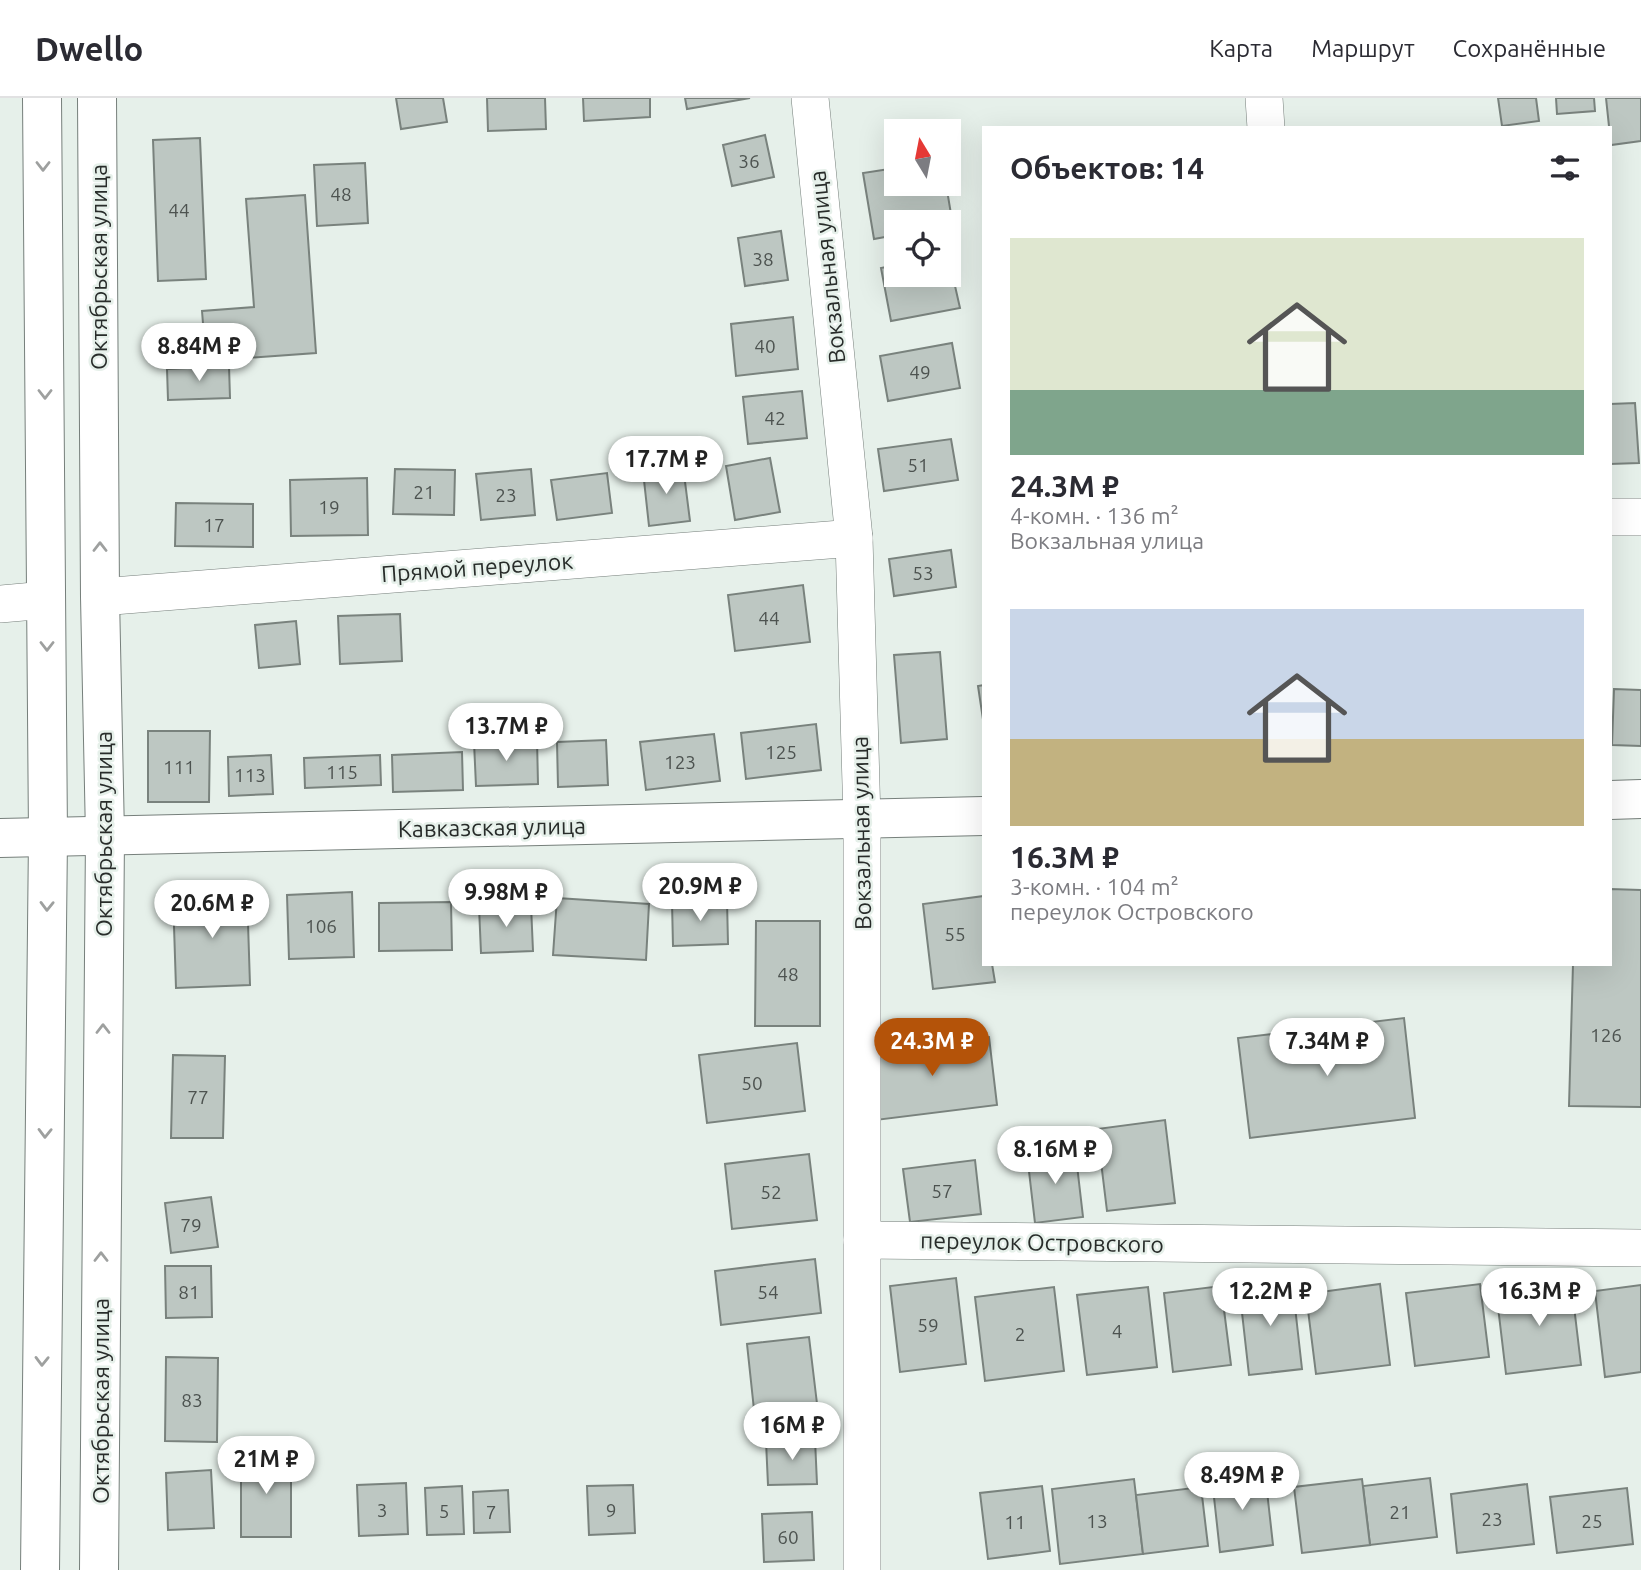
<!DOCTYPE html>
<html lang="ru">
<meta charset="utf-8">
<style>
:root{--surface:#fff;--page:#f2f2f3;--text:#2b2b33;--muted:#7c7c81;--line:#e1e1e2;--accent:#b45309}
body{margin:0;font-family:Ubuntu,sans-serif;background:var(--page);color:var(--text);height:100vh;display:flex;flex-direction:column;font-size:26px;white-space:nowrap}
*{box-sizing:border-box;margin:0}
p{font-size:23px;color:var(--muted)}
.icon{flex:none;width:38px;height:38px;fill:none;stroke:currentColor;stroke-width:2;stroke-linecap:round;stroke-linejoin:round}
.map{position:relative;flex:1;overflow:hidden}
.sheet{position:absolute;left:982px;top:28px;width:630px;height:840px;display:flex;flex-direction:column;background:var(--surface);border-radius:0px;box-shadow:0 7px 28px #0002}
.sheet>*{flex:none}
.needle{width:46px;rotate:350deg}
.tools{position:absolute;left:884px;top:21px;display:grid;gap:14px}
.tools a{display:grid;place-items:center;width:77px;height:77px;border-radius:0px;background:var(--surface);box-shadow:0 7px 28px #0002;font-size:35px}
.price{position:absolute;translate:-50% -60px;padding:0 16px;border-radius:24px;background:#fff;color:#222;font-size:23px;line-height:46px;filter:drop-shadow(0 2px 4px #0008)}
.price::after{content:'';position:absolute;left:50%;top:42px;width:21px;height:16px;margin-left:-10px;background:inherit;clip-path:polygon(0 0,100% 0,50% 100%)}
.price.current{background:var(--accent);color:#fff}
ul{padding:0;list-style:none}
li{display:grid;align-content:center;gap:14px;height:371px;padding:0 28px}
li span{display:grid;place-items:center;height:217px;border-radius:0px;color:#555}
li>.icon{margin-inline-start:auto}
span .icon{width:126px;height:126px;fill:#fffc;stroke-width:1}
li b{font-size:30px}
h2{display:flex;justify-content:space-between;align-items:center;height:84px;padding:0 28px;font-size:30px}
header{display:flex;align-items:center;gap:42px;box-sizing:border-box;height:98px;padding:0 35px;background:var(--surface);border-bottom:2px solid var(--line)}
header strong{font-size:33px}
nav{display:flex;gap:38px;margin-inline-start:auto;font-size:24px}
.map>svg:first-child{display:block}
.building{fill:#bdc7c2;stroke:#79827d;stroke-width:2}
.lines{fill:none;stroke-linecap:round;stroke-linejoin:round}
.street-casing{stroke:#767f7b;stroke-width:38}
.secondary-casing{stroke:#767f7b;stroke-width:40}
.primary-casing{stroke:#767f7b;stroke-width:40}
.street{stroke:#fff;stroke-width:37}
.secondary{stroke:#fff;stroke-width:38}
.primary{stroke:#fff;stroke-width:38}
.oneway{stroke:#9ea09f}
.labels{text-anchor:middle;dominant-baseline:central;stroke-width:5;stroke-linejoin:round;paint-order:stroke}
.number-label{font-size:19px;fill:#4d5350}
.street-label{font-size:23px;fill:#282c2a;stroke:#e6f0ea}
</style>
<header>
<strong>Dwello</strong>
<nav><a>Карта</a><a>Маршрут</a><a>Сохранённые</a></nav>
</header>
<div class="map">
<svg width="1641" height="1472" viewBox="0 0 1641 1472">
<rect width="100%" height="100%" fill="#e6f0ea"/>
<!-- building -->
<g class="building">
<polygon points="396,0 443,0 447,24 401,31"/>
<polygon points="487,0 545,0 546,31 488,33"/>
<polygon points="583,0 650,0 650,19 584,23"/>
<polygon points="685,0 750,0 687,11"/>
<polygon points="1498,0 1536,0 1539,23 1502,28"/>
<polygon points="1556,0 1594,0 1595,13 1557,16"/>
<polygon points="1606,0 1641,0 1641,43 1611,47"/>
<polygon points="765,37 774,79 732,88 723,47"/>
<polygon points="200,40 206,181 158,183 153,42"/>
<polygon points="365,65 368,125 317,128 314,67"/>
<polygon points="896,70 896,86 946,86 953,128 948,128 948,124 896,124 896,137 874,141 863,75"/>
<polygon points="305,97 316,255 206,263 202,213 254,209 246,101"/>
<polygon points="781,133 788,182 745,188 738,140"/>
<polygon points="948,157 960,210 891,223 881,170 896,167 896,177 948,177"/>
<polygon points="793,219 798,271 736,278 731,226"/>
<polygon points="952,245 960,290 888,303 880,258"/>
<polygon points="229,268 230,300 168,302 167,271"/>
<polygon points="802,293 807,340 748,346 743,299"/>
<polygon points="1635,305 1639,365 1610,366 1610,306"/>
<polygon points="951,341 958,382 884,393 878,351"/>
<polygon points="770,360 780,414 735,422 726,368"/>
<polygon points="683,368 690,423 649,428 643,373"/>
<polygon points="395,371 455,372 454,417 393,416"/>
<polygon points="531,371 535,417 481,422 476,376"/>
<polygon points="607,375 612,415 557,422 551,382"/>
<polygon points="367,380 368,437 291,438 290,382"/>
<polygon points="176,405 253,406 253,449 175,448"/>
<polygon points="951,452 956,489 894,498 889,461"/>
<polygon points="803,487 810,544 735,553 728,497"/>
<polygon points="400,516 402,563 340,566 338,518"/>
<polygon points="296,523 300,566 259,570 255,527"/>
<polygon points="940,554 947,641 901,645 894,557"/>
<polygon points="984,587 984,628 978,588"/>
<polygon points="1614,591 1641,592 1641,648 1612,647"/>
<polygon points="816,626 821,672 746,681 741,635"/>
<polygon points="148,633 210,633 209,704 148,704"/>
<polygon points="714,636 720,683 646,692 640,644"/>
<polygon points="537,641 538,686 476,688 474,644"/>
<polygon points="606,642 608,687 558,689 557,644"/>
<polygon points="462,654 463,692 393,694 392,657"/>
<polygon points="271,657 273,696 229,698 228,659"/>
<polygon points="380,657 381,687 305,690 304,660"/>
<polygon points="1610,791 1641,792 1641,1009 1569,1008 1573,866 1610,866"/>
<polygon points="247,794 250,887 176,890 173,797"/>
<polygon points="352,794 354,859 289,861 287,797"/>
<polygon points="984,798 984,866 992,866 995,884 933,891 923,806"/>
<polygon points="557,800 649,806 646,862 553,857"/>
<polygon points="727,802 728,846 673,848 672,804"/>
<polygon points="451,804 452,852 379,853 379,805"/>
<polygon points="531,807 533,853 481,855 479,809"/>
<polygon points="756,823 820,823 820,928 755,928"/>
<polygon points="1404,920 1415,1020 1250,1040 1238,940"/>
<polygon points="989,939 997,1007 876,1022 868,953"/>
<polygon points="797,945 805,1013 707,1025 699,957"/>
<polygon points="173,957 225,958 223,1040 171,1040"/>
<polygon points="1165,1022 1175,1105 1107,1113 1097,1031"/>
<polygon points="1075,1050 1083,1119 1035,1125 1027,1056"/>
<polygon points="809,1056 817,1122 732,1131 725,1066"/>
<polygon points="975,1062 981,1116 910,1124 903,1071"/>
<polygon points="211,1099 218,1149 171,1155 165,1105"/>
<polygon points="815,1161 821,1215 721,1227 715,1173"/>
<polygon points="165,1168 211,1168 212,1219 166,1220"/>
<polygon points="956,1180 966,1266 900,1274 890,1188"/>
<polygon points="1292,1182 1302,1271 1249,1277 1239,1188"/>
<polygon points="1571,1183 1581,1267 1506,1276 1496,1192"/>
<polygon points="1380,1186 1390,1267 1316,1276 1306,1196"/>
<polygon points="1480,1186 1489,1259 1415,1268 1406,1195"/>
<polygon points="1641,1187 1641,1274 1605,1279 1595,1193"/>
<polygon points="1221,1188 1231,1267 1173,1274 1164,1195"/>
<polygon points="1054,1189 1064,1273 985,1283 975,1199"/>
<polygon points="1148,1189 1157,1269 1087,1277 1077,1197"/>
<polygon points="809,1239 818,1314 755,1321 747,1246"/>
<polygon points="166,1259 218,1260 217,1344 165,1343"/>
<polygon points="815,1341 817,1386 768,1387 766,1343"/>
<rect x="241" y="1357" width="50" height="82"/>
<polygon points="211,1372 214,1430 168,1432 166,1375"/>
<polygon points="1265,1375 1273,1447 1220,1454 1212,1381"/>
<polygon points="1430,1380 1437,1439 1370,1447 1363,1388"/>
<polygon points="1134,1381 1143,1456 1060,1466 1052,1391"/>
<polygon points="1362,1381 1370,1447 1302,1455 1294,1389"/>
<polygon points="406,1385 408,1436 359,1438 357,1387"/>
<polygon points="1527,1386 1534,1446 1457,1455 1451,1396"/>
<polygon points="633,1387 635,1435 589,1437 587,1388"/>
<polygon points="462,1388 464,1436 427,1437 425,1390"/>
<polygon points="1042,1388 1050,1453 988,1461 980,1395"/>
<polygon points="1201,1389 1208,1448 1143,1456 1136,1397"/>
<polygon points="1627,1390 1633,1446 1557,1455 1550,1399"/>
<polygon points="508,1392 510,1434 474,1435 473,1394"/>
<polygon points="812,1414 814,1462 764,1464 762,1416"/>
</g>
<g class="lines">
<!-- street casing -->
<g class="street-casing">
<g id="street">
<polyline points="810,0 854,440 862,722 862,1472"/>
<polyline points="1264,0 1266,30"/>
<polyline points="1610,419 1641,419"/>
<polyline points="100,499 854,440"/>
<polyline points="0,506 46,502"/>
<polyline points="862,1142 1641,1150"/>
</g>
</g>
<!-- secondary casing -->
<g class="secondary-casing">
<g id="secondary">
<polyline points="1610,702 1641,701"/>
<polyline points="0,740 984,718"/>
</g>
</g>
<!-- primary casing -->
<g class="primary-casing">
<g id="primary">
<polyline points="97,0 100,499 105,737 99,1472"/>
<polyline points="40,1472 48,739 42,0"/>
</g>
</g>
<!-- street -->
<use href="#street" class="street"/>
<!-- secondary -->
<use href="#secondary" class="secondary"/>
<!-- primary -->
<use href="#primary" class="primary"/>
</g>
<!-- one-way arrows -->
<defs><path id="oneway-chevron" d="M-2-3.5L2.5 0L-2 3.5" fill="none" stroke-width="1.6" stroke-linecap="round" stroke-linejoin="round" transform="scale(1.75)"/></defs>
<g class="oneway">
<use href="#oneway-chevron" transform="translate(43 68) rotate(90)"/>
<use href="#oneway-chevron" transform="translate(45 296) rotate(90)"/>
<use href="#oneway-chevron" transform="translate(100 449) rotate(-90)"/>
<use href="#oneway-chevron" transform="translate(47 548) rotate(90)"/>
<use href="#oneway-chevron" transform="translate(47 808) rotate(91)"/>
<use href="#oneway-chevron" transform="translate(103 931) rotate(-90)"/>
<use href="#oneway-chevron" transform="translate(45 1035) rotate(91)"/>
<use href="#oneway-chevron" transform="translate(101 1159) rotate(-90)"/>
<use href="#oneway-chevron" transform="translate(42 1263) rotate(91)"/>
</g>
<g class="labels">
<!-- number labels -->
<g class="number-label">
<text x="749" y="63">36</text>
<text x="341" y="96">48</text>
<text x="179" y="112">44</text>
<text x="763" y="161">38</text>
<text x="765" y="248">40</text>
<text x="920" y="274">49</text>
<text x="775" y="320">42</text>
<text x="918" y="367">51</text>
<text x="424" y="394">21</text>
<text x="506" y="397">23</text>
<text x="329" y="409">19</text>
<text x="214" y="427">17</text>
<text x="923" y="475">53</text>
<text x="769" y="520">44</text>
<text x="781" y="654">125</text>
<text x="680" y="664">123</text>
<text x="179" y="669">111</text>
<text x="342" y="674">115</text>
<text x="250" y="677">113</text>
<text x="321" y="828">106</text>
<text x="955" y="836">55</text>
<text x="788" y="876">48</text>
<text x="1606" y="937">126</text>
<text x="752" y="985">50</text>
<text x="198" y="999">77</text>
<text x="942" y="1093">57</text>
<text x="771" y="1094">52</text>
<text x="191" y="1127">79</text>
<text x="189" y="1194">81</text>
<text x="768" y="1194">54</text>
<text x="928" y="1227">59</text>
<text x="1117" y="1233">4</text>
<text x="1020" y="1236">2</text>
<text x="192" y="1302">83</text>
<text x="382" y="1412">3</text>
<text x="611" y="1412">9</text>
<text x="444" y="1413">5</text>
<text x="491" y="1414">7</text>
<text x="1400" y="1414">21</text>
<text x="1492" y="1421">23</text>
<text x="1097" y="1423">13</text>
<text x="1592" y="1423">25</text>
<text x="1015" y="1424">11</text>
<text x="788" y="1439">60</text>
</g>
<!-- street labels -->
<g class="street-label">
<text transform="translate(98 169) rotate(-90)">Октябрьская улица</text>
<text transform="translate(827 169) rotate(-96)">Вокзальная улица</text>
<text transform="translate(477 469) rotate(-4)">Прямой переулок</text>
<text transform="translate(492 729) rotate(-1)">Кавказская улица</text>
<text transform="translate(861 735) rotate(-91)">Вокзальная улица</text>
<text transform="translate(103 736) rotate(-90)">Октябрьская улица</text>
<text transform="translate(1042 1144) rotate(1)">переулок Островского</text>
<text transform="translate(100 1303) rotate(-90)">Октябрьская улица</text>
</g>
</g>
</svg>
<div class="tools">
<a><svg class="needle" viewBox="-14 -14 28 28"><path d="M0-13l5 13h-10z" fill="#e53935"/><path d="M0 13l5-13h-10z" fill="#7c7c81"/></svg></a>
<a><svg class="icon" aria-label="locate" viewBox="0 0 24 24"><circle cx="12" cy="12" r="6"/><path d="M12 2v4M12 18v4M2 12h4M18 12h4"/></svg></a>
</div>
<b class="price" style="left:199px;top:285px">8.84M ₽</b>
<b class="price" style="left:666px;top:398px">17.7M ₽</b>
<b class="price" style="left:506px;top:665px">13.7M ₽</b>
<b class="price" style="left:700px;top:825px">20.9M ₽</b>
<b class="price" style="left:506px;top:831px">9.98M ₽</b>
<b class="price" style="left:212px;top:842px">20.6M ₽</b>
<b class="price current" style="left:932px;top:980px">24.3M ₽</b>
<b class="price" style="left:1327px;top:980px">7.34M ₽</b>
<b class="price" style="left:1055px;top:1088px">8.16M ₽</b>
<b class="price" style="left:1270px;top:1230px">12.2M ₽</b>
<b class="price" style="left:1539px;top:1230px">16.3M ₽</b>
<b class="price" style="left:792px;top:1364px">16M ₽</b>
<b class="price" style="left:266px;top:1398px">21M ₽</b>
<b class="price" style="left:1242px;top:1414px">8.49M ₽</b>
<section class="sheet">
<h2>Объектов: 14<svg class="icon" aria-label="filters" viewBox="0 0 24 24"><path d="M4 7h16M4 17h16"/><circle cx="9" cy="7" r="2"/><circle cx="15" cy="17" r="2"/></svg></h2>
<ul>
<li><span style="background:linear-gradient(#dfe7d0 70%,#7fa58c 0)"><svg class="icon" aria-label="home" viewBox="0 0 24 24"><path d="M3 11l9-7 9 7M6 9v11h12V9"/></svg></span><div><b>24.3M ₽</b><p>4-комн. · 136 m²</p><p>Вокзальная улица</p></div></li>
<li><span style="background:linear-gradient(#c9d6e8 60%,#c2b280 0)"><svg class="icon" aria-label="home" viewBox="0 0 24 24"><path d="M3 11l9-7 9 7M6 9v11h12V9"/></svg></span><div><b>16.3M ₽</b><p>3-комн. · 104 m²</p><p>переулок Островского</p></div></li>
</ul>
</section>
</div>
